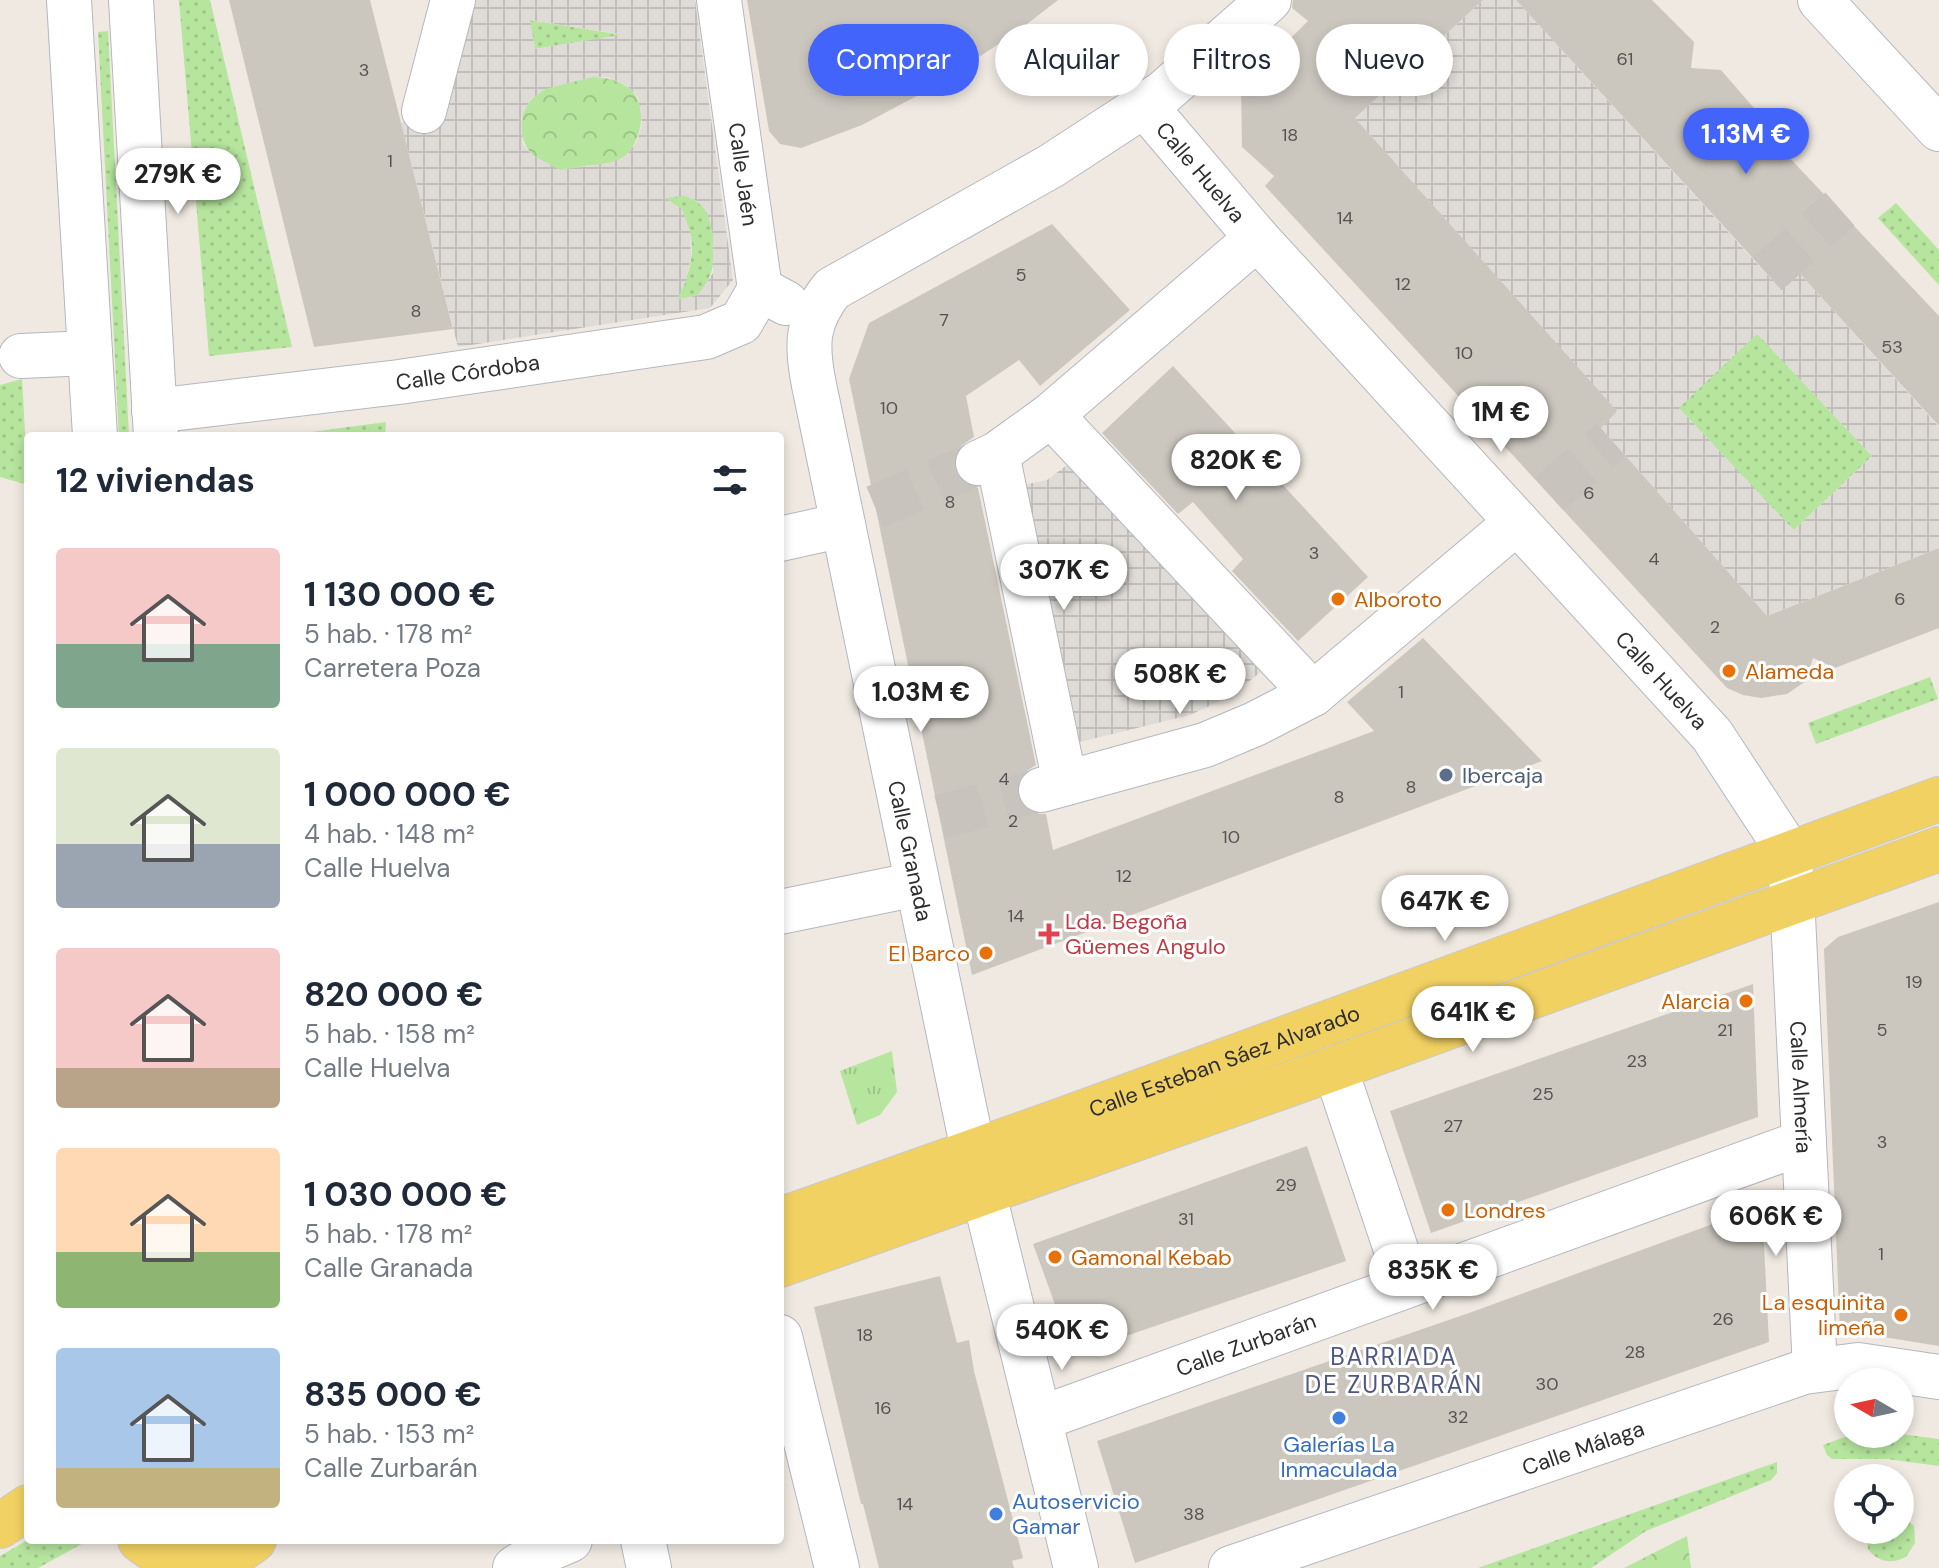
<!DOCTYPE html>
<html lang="es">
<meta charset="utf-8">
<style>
:root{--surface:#fff;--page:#f2f2f3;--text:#1f2937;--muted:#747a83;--accent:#4264fb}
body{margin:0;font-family:"DM Sans",sans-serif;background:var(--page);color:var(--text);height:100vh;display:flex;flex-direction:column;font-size:30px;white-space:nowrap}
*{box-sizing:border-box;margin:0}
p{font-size:26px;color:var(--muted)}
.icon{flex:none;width:44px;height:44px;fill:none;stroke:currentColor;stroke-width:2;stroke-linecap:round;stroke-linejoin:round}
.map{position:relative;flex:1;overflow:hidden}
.side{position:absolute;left:24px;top:432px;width:760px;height:1112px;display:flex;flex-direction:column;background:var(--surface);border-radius:8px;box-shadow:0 4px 12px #0003}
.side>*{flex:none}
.hud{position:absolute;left:808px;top:24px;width:760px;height:72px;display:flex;gap:16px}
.needle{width:52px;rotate:279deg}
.controls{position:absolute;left:1834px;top:1368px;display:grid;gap:16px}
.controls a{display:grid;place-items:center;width:80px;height:80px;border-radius:50%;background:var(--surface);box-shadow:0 4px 12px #0003;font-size:40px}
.price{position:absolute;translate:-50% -68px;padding:0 18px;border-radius:28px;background:#fff;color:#222;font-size:26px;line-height:52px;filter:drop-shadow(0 2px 4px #0008)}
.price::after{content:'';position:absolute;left:50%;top:48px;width:24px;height:18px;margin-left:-12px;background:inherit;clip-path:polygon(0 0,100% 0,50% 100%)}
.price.selected{background:var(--accent);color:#fff}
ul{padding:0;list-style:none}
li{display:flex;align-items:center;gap:24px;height:200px;padding:0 32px}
li span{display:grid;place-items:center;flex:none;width:224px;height:160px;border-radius:8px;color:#555}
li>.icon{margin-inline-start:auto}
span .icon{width:96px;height:96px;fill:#fffc;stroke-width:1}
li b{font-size:34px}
h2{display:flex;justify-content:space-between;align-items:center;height:96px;padding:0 32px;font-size:34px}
.chip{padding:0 28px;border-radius:36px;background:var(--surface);box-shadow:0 4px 12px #0003;font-size:28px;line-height:72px}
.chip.selected{background:var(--accent);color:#fff}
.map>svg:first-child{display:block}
.grass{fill:url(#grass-tufts)}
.park{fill:url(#park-crowns)}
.garden{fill:url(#garden-dots)}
.plaza{fill:url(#plaza-grid);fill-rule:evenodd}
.building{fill:#cbc7bf}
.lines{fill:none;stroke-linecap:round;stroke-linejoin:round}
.minor-tunnel{stroke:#c8c4bd;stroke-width:44;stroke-dasharray:44 22;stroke-linecap:butt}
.minor-casing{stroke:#b4b7c1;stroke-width:46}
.major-casing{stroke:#c9c9c9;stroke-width:46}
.minor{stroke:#fff;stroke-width:44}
.major{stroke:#f2d163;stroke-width:44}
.food-dot{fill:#e8710a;stroke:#fff;stroke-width:3}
.service-dot{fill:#5c6f8a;stroke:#fff;stroke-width:3}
.health-dot{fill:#e0444e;stroke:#fff;stroke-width:3}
.shop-dot{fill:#3f7fe0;stroke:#fff;stroke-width:3}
.labels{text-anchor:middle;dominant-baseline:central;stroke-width:6;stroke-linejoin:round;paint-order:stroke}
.number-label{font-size:18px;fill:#555452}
.street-label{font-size:22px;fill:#2e2e2e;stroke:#fff}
.food-label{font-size:22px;fill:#c56008;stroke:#fff;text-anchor:start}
.service-label{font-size:22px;fill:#4e5e75;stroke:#fff;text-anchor:start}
.health-label{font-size:22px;fill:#be3a42;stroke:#fff;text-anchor:start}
.shop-label{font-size:22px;fill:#366cbe;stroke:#fff}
.neighbourhood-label{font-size:24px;letter-spacing:2px;fill:#4d5680;stroke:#fff}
</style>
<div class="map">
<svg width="1939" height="1568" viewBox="0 0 1939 1568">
<defs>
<pattern id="grass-tufts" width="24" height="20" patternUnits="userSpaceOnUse" patternTransform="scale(2)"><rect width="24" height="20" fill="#b6e59e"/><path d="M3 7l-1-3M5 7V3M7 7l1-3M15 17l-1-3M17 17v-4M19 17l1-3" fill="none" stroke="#9dc588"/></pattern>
<pattern id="park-crowns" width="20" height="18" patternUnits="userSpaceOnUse" patternTransform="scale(2)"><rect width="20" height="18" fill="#b6e59e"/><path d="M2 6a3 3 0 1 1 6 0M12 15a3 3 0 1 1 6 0" fill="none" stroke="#9dc588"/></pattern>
<pattern id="garden-dots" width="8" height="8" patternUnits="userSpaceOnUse" patternTransform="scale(2)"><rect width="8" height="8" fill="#b6e59e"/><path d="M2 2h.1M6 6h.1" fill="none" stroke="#9dc588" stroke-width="1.8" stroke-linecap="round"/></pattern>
<pattern id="plaza-grid" width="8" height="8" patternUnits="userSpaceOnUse" patternTransform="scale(2)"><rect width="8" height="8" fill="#dfdcd8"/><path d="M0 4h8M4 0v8" fill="none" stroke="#c0bdba"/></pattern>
</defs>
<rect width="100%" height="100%" fill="#efe9e1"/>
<!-- grass -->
<polygon class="grass" points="892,1051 897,1092 880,1115 857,1125 840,1071"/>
<!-- park -->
<g class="park">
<path d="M592,77C628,77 650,98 638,135C635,144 629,155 620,159C610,164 596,165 584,166C577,167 567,171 560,170C518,163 506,109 545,89C558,82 577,81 592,77Z"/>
<polygon points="1687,1536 1691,1568 1624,1568"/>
</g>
<!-- garden -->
<g class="garden">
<polygon points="179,0 210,0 292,347 209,356"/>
<polygon points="529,20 623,35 535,49"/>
<polygon points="108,31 129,436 119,436 98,32"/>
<path d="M685,195C693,199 701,203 706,211C721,234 717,276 698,295L676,300C687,280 696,256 690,233C687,221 671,208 663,198Z"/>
<polygon points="1896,203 1939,250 1939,285 1878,218"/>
<polygon points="1757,333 1872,456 1793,531 1678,407"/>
<polygon points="22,379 28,485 0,477 0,385"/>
<polygon points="386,422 385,436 281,436"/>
<polygon points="1930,677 1938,699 1816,744 1808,723"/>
<polygon points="1853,1434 1900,1434 1939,1439 1939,1466 1887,1459 1832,1459 1827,1455 1823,1445"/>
<polygon points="1777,1462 1777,1473 1771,1480 1646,1531 1591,1568 1478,1568"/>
<path d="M1900,1513L1914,1526L1915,1543L1906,1557C1891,1564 1879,1563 1868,1549L1866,1530H1900Z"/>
<polygon points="28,1540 89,1540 38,1568 0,1568 0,1556"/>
</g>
<!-- plaza -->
<g class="plaza">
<path d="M473,0H695L733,280L710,308L458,347L401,123L442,101ZM530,20L619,34L620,35L535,49ZM592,77H608L626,85L638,97L642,123L637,141L629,152L622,158L609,163L560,170L532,155L523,144L521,118L530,100L545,89ZM685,196L697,201L707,212L713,234V273L698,295L677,300L686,281L691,257L690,231L682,209L665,198Z"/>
<path d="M1483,0H1516L1772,280L1791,264L1939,427V548L1767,616L1601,428L1616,411L1355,118ZM1757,334L1872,456L1794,530L1679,408Z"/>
<polygon points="1071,462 1266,668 1229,697 1190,715 1076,743 1023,485 1047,480"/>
</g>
<!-- building -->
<g class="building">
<polygon points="229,0 370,0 453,329 314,347"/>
<polygon points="747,0 1058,0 1014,34 930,89 862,125 801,148 780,144 769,131"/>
<polygon points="1293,0 1483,0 1355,118 1617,411 1601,428 1767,616 1939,548 1939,628 1835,668 1813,658 1806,681 1787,694 1761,698 1743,695 1727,688 1265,186 1274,176 1242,147 1241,87 1308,21 1292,8"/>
<polygon points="1516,0 1652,0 1694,42 1691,68 1721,70 1767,123 1768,135 1939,316 1939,426 1791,264 1773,280"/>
<polygon points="1052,224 1130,310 1040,386 1019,360 966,396 974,437 958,448 953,462 955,473 963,483 978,488 1036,765 1023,773 1017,783 1017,796 1024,808 1034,814 1046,814 1053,850 1374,731 1347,702 1423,638 1542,761 972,975 849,379 869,323"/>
<polygon points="1173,366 1368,577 1298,641 1232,571 1243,559 1193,502 1178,514 1102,433"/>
<polygon points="1939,902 1939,1346 1840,1330 1824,949 1838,937"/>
<polygon points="1753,984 1758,1117 1431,1233 1390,1111"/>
<polygon points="1307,1146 1346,1261 1073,1354 1033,1244"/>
<polygon points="1762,1206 1769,1342 1135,1563 1097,1441 1469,1313"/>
<polygon points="940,1276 957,1343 969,1340 974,1371 1023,1558 1012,1561 1014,1568 879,1568 863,1504 861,1504 814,1307"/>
</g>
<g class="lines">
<!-- minor-tunnel -->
<g class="minor-tunnel">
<polyline points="1767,274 1840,209"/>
<polyline points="1549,494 1611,440"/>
<polyline points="875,507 978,463"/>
<polyline points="940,817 1041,790"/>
</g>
<!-- minor casing -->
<g class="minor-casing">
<g id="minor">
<polyline points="69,0 95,436"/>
<polyline points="131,0 156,436"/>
<path id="s1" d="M719,0L760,289L786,303"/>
<polyline points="1820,0 1939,129"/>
<path id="s2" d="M1144,105L1257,238L1712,735L1790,854L1815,1370"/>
<polyline points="424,111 453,0"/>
<polyline points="21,356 90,353"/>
<path id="s3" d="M154,411L399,382L706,337L741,322L760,289"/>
<polyline points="1051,415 1313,694"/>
<polyline points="997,454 1065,783"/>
<polyline points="978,463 997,454 1051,415 1257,238"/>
<polyline points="780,539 843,525"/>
<polyline points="1041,790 1205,745 1255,724 1313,694 1517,522"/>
<polyline points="780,912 917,884"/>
<polyline points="1335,1068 1408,1285"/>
<polyline points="780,1337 837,1568"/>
<path id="s4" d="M1039,1419L1804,1142"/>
<polyline points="643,1540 649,1568"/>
<polyline points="515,1568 537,1554 570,1540"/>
<path d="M1076,1568L973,1150L814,385C806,345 806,322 832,289L1051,166L1163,93L1269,0"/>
<path id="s5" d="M1231,1568L1804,1372L1858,1365L1939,1377"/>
</g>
</g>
<!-- major casing -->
<g class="major-casing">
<g id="major">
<path id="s6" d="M780,1220L1065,1119L1939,799"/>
<polyline points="780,1265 1335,1068 1939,849"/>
<polyline points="0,1526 28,1507"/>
<path d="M140,1540C174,1568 220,1568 254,1540"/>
</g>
</g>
<!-- minor -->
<use href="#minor" class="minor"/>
<!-- major -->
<use href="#major" class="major"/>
</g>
<!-- markers -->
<g class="food-dot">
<circle cx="1338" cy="599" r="8"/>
<circle cx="1729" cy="671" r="8"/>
<circle cx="986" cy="953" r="8"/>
<circle cx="1746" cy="1001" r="8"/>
<circle cx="1448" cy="1210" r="8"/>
<circle cx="1055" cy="1257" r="8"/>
<circle cx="1901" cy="1315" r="8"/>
</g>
<circle class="service-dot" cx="1446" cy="775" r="8"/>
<path class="health-dot" d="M1045 922h8v8h8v8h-8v8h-8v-8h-8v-8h8z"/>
<g class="shop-dot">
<circle cx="1339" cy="1418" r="8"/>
<circle cx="996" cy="1514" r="8"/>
</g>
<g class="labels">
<!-- number labels -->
<g class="number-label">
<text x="1625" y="59">61</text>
<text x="364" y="70">3</text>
<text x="1290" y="135">18</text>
<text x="390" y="161">1</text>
<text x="1345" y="218">14</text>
<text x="1021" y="275">5</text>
<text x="1403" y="284">12</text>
<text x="416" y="311">8</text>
<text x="944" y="320">7</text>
<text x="1892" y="347">53</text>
<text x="1464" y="353">10</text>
<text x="889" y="408">10</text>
<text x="1589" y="493">6</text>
<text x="950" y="502">8</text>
<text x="1314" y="553">3</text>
<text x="1654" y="559">4</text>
<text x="1900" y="599">6</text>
<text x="1715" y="627">2</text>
<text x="1401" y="692">1</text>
<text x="1004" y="779">4</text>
<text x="1411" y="787">8</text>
<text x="1339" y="797">8</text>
<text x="1013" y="821">2</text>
<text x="1231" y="837">10</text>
<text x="1124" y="876">12</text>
<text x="1016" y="916">14</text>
<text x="1914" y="982">19</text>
<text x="1725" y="1030">21</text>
<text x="1882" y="1030">5</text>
<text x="1637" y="1061">23</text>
<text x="1543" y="1094">25</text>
<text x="1453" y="1126">27</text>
<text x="1882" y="1142">3</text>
<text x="1286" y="1185">29</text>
<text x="1186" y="1219">31</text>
<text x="1881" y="1254">1</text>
<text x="1723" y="1319">26</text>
<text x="865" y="1335">18</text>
<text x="1635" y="1352">28</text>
<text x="1547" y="1384">30</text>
<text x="883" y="1408">16</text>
<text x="1458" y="1417">32</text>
<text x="905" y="1504">14</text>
<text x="1194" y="1514">38</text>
</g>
<!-- street labels -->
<g class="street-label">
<text stroke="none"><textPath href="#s2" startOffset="88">Calle Huelva</textPath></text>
<text stroke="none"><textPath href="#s1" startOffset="176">Calle Jaén</textPath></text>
<text stroke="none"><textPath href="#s3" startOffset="316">Calle Córdoba</textPath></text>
<text stroke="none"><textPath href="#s2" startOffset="774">Calle Huelva</textPath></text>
<text transform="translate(910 851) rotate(78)">Calle Granada</text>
<text stroke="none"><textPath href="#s6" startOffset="472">Calle Esteban Sáez Alvarado</textPath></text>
<text stroke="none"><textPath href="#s2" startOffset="1224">Calle Almería</textPath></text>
<text stroke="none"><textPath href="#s4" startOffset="220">Calle Zurbarán</textPath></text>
<text stroke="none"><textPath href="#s5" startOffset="372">Calle Málaga</textPath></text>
</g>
<!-- food labels -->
<g class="food-label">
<text x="1354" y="599">Alboroto</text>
<text x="1745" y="671">Alameda</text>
<text x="970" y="953" text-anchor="end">El Barco</text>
<text x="1730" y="1001" text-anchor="end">Alarcia</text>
<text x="1464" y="1210">Londres</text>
<text x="1071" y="1257">Gamonal Kebab</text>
<text x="1885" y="1302" text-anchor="end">La esquinita<tspan x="1885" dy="25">limeña</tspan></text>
</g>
<!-- service labels -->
<g class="service-label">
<text x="1462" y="775">Ibercaja</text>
</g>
<!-- health labels -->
<g class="health-label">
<text x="1065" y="921">Lda. Begoña<tspan x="1065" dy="25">Güemes Angulo</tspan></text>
</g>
<!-- shop labels -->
<g class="shop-label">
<text x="1339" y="1444">Galerías La<tspan x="1339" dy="25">Inmaculada</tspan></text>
<text x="1012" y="1501" text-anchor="start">Autoservicio<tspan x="1012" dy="25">Gamar</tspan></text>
</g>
<!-- neighbourhood labels -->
<g class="neighbourhood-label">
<text x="1394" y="1356">BARRIADA<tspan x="1394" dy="28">DE ZURBARÁN</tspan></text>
</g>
</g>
</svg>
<div class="controls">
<a><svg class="needle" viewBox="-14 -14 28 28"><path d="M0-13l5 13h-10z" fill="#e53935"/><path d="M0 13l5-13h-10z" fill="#747a83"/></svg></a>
<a><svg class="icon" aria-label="locate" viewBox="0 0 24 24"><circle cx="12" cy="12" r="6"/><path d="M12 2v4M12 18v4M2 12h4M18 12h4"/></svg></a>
</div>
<b class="price selected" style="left:1746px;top:176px">1.13M €</b>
<b class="price" style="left:178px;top:216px">279K €</b>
<b class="price" style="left:1501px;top:454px">1M €</b>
<b class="price" style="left:1236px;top:502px">820K €</b>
<b class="price" style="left:1064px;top:612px">307K €</b>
<b class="price" style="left:1180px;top:716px">508K €</b>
<b class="price" style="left:921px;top:734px">1.03M €</b>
<b class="price" style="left:1445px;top:943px">647K €</b>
<b class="price" style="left:1473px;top:1054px">641K €</b>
<b class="price" style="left:1776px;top:1258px">606K €</b>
<b class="price" style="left:1433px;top:1312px">835K €</b>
<b class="price" style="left:1062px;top:1372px">540K €</b>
<div class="hud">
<a class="chip selected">Comprar</a>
<a class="chip">Alquilar</a>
<a class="chip">Filtros</a>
<a class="chip">Nuevo</a>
</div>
<section class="side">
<h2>12 viviendas<svg class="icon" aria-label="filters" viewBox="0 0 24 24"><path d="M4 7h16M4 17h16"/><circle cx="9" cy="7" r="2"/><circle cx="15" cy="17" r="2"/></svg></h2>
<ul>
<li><span style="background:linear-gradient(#f6c9c9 60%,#7fa58c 0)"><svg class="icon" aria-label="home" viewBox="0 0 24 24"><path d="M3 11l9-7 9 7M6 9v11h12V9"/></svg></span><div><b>1 130 000 €</b><p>5 hab. · 178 m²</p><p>Carretera Poza</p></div></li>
<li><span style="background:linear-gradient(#dfe7d0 60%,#9aa5b1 0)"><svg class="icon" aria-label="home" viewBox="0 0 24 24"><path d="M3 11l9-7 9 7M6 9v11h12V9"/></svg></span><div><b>1 000 000 €</b><p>4 hab. · 148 m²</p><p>Calle Huelva</p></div></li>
<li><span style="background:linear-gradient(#f6c9c9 75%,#b9a48a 0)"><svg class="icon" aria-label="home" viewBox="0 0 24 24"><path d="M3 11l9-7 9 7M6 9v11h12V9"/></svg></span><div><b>820 000 €</b><p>5 hab. · 158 m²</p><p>Calle Huelva</p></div></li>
<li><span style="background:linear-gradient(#ffd9b3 65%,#8fb573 0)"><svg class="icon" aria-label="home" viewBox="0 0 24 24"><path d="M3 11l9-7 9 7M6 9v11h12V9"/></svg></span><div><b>1 030 000 €</b><p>5 hab. · 178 m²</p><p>Calle Granada</p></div></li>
<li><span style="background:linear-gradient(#a9c7e8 75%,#c2b280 0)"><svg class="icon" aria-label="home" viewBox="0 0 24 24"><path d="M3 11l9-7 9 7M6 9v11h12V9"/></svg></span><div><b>835 000 €</b><p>5 hab. · 153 m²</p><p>Calle Zurbarán</p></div></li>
</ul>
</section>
</div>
